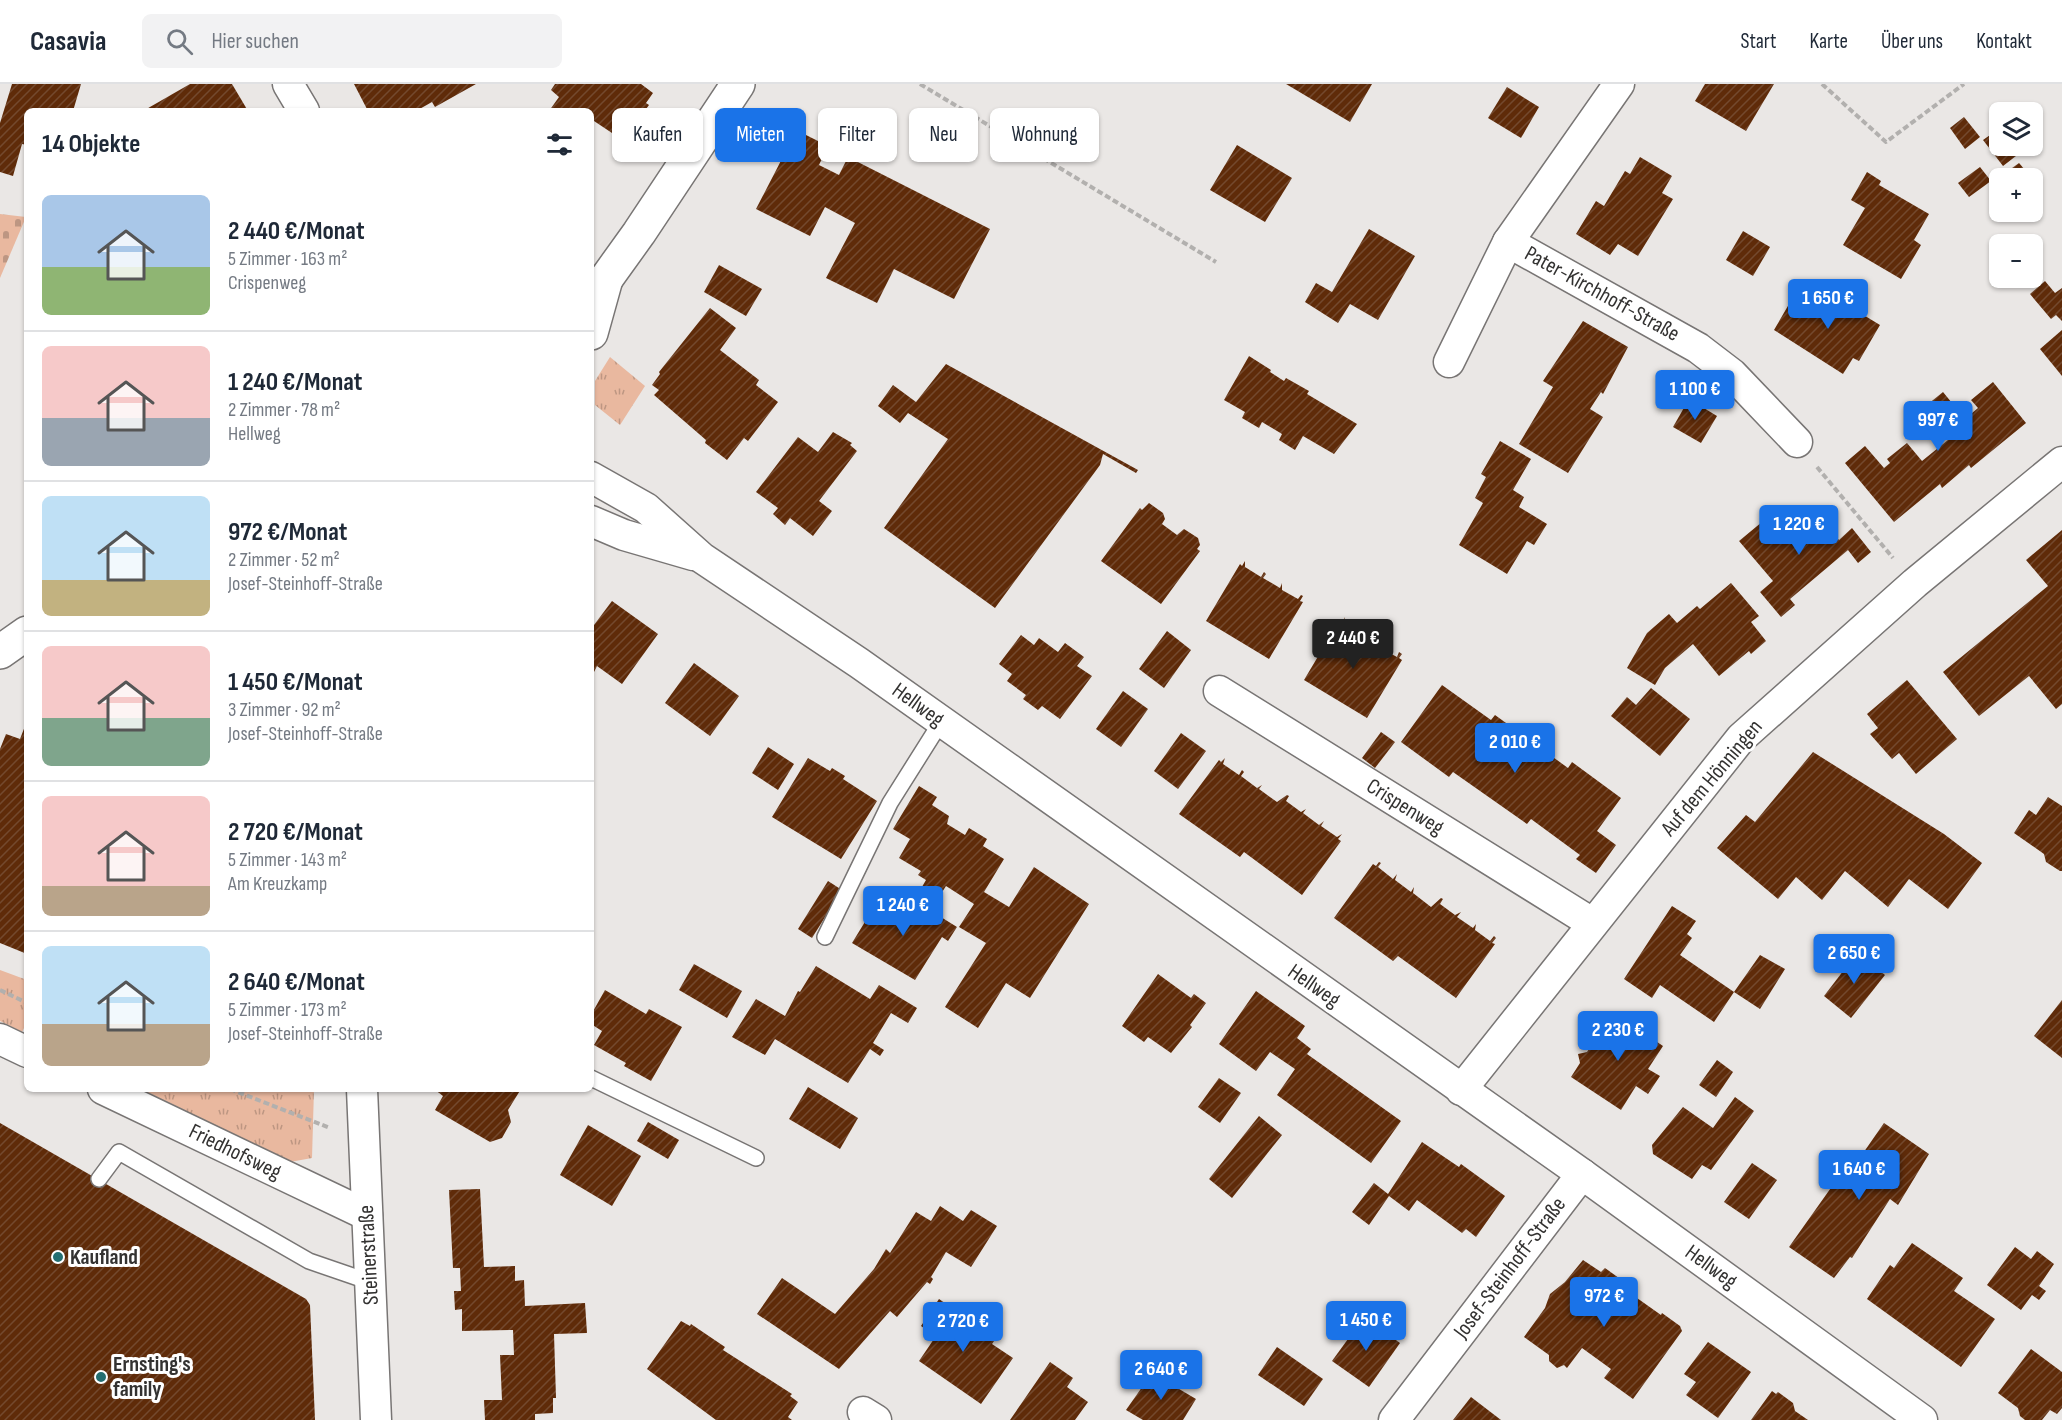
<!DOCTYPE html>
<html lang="de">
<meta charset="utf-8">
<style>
:root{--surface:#fff;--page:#f2f2f3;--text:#1f2937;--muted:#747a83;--line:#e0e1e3;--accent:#1a73e8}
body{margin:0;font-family:"Sofia Sans Condensed",sans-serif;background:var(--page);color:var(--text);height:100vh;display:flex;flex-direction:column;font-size:22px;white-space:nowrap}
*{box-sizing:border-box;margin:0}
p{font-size:20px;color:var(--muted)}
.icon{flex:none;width:33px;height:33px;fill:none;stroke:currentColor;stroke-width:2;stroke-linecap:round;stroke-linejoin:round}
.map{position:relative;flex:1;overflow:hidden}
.drawer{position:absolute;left:24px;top:24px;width:570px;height:984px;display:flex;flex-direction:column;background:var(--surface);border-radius:9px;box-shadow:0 2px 4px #0004}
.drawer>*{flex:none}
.guide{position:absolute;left:612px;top:24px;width:570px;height:54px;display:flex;gap:12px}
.buttons{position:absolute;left:1989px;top:18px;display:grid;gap:12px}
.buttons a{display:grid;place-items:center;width:54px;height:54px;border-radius:9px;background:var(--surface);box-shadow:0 2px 4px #0004;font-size:30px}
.price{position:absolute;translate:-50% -51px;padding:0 14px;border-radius:6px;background:var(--accent);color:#fff;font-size:20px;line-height:39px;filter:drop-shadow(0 2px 3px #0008)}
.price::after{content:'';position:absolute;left:50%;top:36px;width:18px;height:14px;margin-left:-9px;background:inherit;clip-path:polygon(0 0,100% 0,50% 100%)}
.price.on{background:#222;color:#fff}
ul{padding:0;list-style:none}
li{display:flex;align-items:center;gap:18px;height:150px;padding:0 18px}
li+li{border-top:2px solid var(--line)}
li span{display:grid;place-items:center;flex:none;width:168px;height:120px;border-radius:9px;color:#555}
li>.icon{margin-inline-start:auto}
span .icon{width:72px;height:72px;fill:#fffc;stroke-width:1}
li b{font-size:26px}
h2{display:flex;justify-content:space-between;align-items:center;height:72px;padding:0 18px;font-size:26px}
.tag{padding:0 21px;border-radius:9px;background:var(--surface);box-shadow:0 2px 4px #0004;font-size:21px;line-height:54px}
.tag.on{background:var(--accent);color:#fff}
header{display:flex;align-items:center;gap:36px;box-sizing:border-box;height:84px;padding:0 30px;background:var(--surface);border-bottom:2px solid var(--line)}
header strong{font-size:28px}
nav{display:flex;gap:33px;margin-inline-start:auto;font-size:21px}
.search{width:420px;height:54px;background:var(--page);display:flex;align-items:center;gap:15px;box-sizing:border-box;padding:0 21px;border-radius:9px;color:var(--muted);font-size:22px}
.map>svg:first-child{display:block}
.grass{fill:url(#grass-tufts)}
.cemetery{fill:url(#cemetery-stones)}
.building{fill:url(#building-hatch)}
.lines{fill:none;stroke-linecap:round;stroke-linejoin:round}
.service-casing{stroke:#787574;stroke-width:18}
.minor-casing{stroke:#787574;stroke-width:33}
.tertiary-casing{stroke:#787574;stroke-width:36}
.path{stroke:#b2b0ae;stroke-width:4;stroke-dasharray:6 3;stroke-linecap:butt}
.service{stroke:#fff;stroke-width:15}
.minor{stroke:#fff;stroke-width:30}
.tertiary{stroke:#fff;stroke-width:33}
.poi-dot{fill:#236e71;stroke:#fff;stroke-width:2}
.labels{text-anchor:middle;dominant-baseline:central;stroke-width:6;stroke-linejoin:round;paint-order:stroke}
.street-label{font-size:22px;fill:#333231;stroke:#fff}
.poi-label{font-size:22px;font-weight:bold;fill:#333231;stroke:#fff;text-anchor:start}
</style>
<header>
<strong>Casavia</strong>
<div class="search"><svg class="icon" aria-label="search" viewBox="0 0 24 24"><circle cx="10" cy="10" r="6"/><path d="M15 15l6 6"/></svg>Hier suchen</div>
<nav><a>Start</a><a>Karte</a><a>Über uns</a><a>Kontakt</a></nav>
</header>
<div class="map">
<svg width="2062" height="1336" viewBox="0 0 2062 1336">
<defs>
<pattern id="grass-tufts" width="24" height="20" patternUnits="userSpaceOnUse" patternTransform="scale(1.5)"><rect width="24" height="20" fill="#e9b89f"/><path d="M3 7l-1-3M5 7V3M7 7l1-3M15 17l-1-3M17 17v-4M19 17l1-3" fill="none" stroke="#bd9682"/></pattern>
<pattern id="cemetery-stones" width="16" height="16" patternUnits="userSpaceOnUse" patternTransform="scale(1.5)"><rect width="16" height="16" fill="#e9b89f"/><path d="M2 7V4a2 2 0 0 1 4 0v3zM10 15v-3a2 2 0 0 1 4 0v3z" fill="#bd9682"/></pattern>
<pattern id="building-hatch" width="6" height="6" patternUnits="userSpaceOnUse" patternTransform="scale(1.5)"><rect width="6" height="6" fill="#5f2b09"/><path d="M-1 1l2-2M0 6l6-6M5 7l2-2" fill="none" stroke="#73492e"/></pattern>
</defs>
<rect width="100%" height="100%" fill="#eae7e5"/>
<!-- grass -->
<g class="grass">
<polygon points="610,273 645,302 620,341 595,321 595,297"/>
<polygon points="0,886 27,896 27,938 22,948 0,937"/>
<polygon points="141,1005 314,1005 312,1074 290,1078"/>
</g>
<!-- cemetery -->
<polygon class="cemetery" points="0,130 26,133 0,194"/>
<!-- building -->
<g class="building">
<polygon points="12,0 81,0 73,27 27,27 27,61 22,60 13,92 0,88 0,39"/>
<polygon points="190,0 232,0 248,27 143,27"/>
<polygon points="354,0 476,0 435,23 432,18 416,27 368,27"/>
<polygon points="555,0 641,0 653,9 646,19 649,21 630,47 628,45 621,55 591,35 591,27 549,27 559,13 551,6"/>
<polygon points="1286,0 1372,0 1350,38"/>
<polygon points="1705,0 1774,0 1746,47 1695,17"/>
<polygon points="1507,3 1539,23 1521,54 1488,34"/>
<polygon points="1964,33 1980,53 1965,65 1950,44"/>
<polygon points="2000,44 2000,62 2029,62 2003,82 1983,56"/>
<polygon points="804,50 828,62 819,81 839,91 848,73 990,145 954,215 894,185 877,219 826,194 855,139 825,123 810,152 756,125 787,65 794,68"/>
<polygon points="1237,61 1292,94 1265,138 1210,106"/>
<polygon points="1640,73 1672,92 1662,109 1673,115 1638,172 1618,160 1610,171 1576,150 1596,117 1604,122 1625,87 1630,90"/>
<polygon points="2019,79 2032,94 2014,94 2008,87"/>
<polygon points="1980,83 1991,97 1969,113 1958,99"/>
<polygon points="1867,88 1881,97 1879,101 1929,130 1914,156 1921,161 1901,195 1843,161 1865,124 1851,116"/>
<polygon points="1369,145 1415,172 1378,236 1350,220 1338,239 1305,218 1316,199 1332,208"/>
<polygon points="1743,147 1770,163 1753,192 1726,176"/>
<polygon points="719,181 762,205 746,232 704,208"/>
<polygon points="2045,197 2055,209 2062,204 2062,237 2056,231 2051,235 2030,210"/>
<polygon points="1819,204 1880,241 1859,277 1853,274 1843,290 1774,246 1792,215 1807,224"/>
<polygon points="710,224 736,244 720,266 759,296 756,301 778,318 748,357 744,354 727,376 705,359 706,356 654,311 659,306 652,301 660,290 659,288"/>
<polygon points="1583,237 1628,263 1603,310 1601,308 1590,325 1603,333 1568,389 1519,360 1553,303 1543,297"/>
<polygon points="2062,246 2062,292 2040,265"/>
<polygon points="1249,272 1271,286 1270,288 1284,297 1286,294 1309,307 1307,310 1357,340 1334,370 1303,352 1295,366 1279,356 1282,350 1262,338 1259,344 1242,334 1245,328 1224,316"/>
<polygon points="946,280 1138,386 1136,389 1103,370 1100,381 995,524 884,444 948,355 908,329 900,339 878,322 893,301 916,318"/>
<polygon points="1993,298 2026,339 1971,384 1969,381 1942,404 1940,400 1894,438 1845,379 1865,362 1884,384 1890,379 1887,375 1907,359 1922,377 1948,356 1922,325 1943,308 1965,335 1978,324 1971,316"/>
<polygon points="1689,315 1717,332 1701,359 1673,343"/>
<polygon points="833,348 852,359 850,361 857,367 819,417 832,427 813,452 790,434 785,441 773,430 778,424 756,408 798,353 818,368"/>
<polygon points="1500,357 1531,375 1513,406 1524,413 1519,423 1547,440 1534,461 1527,457 1507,490 1459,461 1483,419 1475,414 1486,393 1481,390"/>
<polygon points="1149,419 1163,429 1165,435 1162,440 1177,451 1184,445 1198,454 1200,461 1197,465 1200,467 1161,520 1101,477 1140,424 1142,426"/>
<polygon points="1812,423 1839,456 1852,444 1871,468 1858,479 1848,466 1790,515 1795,521 1781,533 1760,508 1773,497 1739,457 1762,438 1780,459 1798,444 1794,438"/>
<polygon points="2062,446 2062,620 2056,625 2029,592 1979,632 1943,588 2048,502 2026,476"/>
<polygon points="1245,477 1245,483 1261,493 1264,488 1266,490 1263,494 1280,504 1282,499 1282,506 1298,515 1301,511 1303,512 1300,517 1303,518 1269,575 1206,537 1240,480 1242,482"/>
<polygon points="1731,499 1759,532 1751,538 1766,557 1751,570 1749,567 1719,592 1693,560 1665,584 1655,601 1627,584 1647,549 1669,530 1677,539 1697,522 1700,525"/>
<polygon points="612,517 658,550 622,600 597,582 591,594 591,545"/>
<polygon points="1345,533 1343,541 1359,551 1362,547 1361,553 1378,563 1380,558 1383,559 1380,564 1397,573 1399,568 1402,570 1399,574 1402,576 1367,634 1304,596 1338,539 1341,540"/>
<polygon points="1167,547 1191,566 1164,604 1139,585"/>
<polygon points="1021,551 1034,561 1039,554 1058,568 1065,559 1084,573 1077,582 1092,592 1060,635 1042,622 1038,626 1023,615 1026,611 1007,597 1012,590 999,580"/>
<polygon points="694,579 739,612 710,652 665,619"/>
<polygon points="1907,596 1957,655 1916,690 1899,669 1892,675 1870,650 1878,644 1867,630"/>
<polygon points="1442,601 1491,636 1495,631 1568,684 1572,678 1621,714 1597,747 1616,761 1596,789 1576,775 1580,771 1531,735 1527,740 1453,688 1449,693 1401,658"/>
<polygon points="1651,604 1690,635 1660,672 1611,632 1627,613 1636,621"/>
<polygon points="1123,607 1148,625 1121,663 1096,645"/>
<polygon points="27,637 27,870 0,859 0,665 6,650 20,655"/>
<polygon points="1381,648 1395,658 1375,684 1362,674"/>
<polygon points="1181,649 1206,667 1178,705 1154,687"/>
<polygon points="768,663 794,680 778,706 752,689"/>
<polygon points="1813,668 1944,750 1982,779 1948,825 1909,795 1888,823 1845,787 1822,816 1796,793 1778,815 1717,764 1746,731 1755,738"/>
<polygon points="808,674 830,687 832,684 845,692 843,695 877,717 841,775 772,733"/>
<polygon points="1225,674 1223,680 1239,691 1242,686 1244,688 1241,692 1257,704 1262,701 1259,705 1277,718 1287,711 1289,712 1286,717 1301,728 1306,725 1303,729 1319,741 1324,737 1321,742 1337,753 1342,750 1338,755 1341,757 1302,811 1244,768 1240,773 1179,730 1219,676 1221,678"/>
<polygon points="919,702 937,713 932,721 949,732 947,740 965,751 969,744 987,755 983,762 1004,775 984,808 1009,823 1034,783 1089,820 1030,914 1006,899 978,944 945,923 986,859 959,843 974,820 946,802 935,819 927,814 919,808 926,796 918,791 921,787 899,774 910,755 893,745"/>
<polygon points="2048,713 2062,722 2062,787 2060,787 2046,778 2044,770 2014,749 2029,726 2036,731"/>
<polygon points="1379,778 1381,779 1378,783 1393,795 1397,790 1395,796 1411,808 1414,803 1413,809 1431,823 1441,814 1443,815 1440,820 1455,831 1461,828 1457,833 1473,844 1476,840 1475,846 1490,857 1494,852 1496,854 1492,859 1495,860 1456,914 1398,872 1393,877 1334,834 1373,780 1376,782"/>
<polygon points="828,797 842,806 812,854 798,845"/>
<polygon points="879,815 913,836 923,822 957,843 948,857 942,853 915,896 852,859"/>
<polygon points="1672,822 1696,837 1687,850 1692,854 1680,871 1734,908 1760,871 1785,885 1760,925 1734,908 1714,938 1660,901 1652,914 1624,895"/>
<polygon points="1857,869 1885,891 1851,934 1824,912"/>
<polygon points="694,880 742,907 727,934 679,906"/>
<polygon points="816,882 870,915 879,901 917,924 908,939 891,929 873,959 884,966 880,972 870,965 848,999 775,955 765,971 732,953 756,915 785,932 798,907 800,908"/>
<polygon points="1158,890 1191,914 1194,910 1206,919 1190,941 1192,943 1171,969 1148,953 1144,958 1122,942"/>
<polygon points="605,906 646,930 649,925 682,943 651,997 624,982 626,979 594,961 602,947 591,940 591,931"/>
<polygon points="1256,907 1305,942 1297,954 1311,965 1307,970 1401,1037 1371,1079 1277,1011 1295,985 1270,968 1256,987 1219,960"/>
<polygon points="2062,916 2062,974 2034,952"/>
<polygon points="1613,928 1663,962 1648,985 1660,992 1648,1010 1636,1002 1621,1026 1571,993 1580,979 1578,970 1587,968 1597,954 1596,945 1604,943"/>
<polygon points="1717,976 1733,988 1716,1013 1699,1001"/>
<polygon points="1219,994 1241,1009 1220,1039 1198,1023"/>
<polygon points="808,1003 858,1034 840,1065 789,1035"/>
<polygon points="434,1005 521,1005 508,1026 511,1038 502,1054 490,1058 435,1026 443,1012"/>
<polygon points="1735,1013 1754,1027 1711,1086 1702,1081 1692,1095 1653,1070 1652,1061 1683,1023 1713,1044"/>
<polygon points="1259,1032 1282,1051 1232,1114 1209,1095"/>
<polygon points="648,1038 679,1056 668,1075 637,1057"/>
<polygon points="0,1039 306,1215 310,1221 315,1336 0,1336"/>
<polygon points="1884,1039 1929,1070 1898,1121 1890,1115 1852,1174 1850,1173 1834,1194 1789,1163 1845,1084 1850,1088"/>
<polygon points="588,1041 641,1072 612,1122 560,1091"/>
<polygon points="1422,1058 1459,1083 1461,1080 1505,1112 1476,1153 1466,1145 1462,1149 1417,1116 1409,1127 1389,1112 1369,1141 1352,1128 1374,1099 1388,1110"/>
<polygon points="1752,1079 1777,1096 1749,1135 1724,1118"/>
<polygon points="480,1105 484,1183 515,1182 515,1197 524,1196 525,1222 585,1219 587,1249 554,1250 556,1314 553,1314 553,1329 535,1330 535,1336 485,1336 484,1316 502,1316 500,1271 514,1271 513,1246 462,1247 462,1225 455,1226 454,1207 461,1207 460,1184 453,1184 449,1106"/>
<polygon points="940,1122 963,1137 971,1126 997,1142 971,1183 946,1168 931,1193 933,1195 930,1200 927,1198 897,1233 890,1227 839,1285 757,1230 782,1194 835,1230 874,1185 886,1165 890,1169 916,1128 931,1137"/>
<polygon points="1912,1159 1963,1194 1954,1207 1995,1235 1961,1283 1867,1215 1890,1181 1894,1184"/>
<polygon points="2015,1163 2031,1175 2037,1167 2054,1180 2039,1202 2046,1207 2039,1216 2032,1211 2021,1226 1987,1201"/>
<polygon points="1583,1176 1601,1188 1605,1184 1623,1197 1620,1202 1661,1231 1662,1229 1680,1242 1682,1247 1633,1315 1604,1294 1611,1285 1582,1264 1567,1284 1564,1281 1557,1284 1549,1277 1549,1271 1524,1253 1545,1224 1550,1210 1565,1198"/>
<polygon points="939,1215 996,1254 992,1260 1013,1274 981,1320 919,1277 936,1252 921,1242"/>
<polygon points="1364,1233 1400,1259 1369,1303 1332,1277"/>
<polygon points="681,1237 690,1242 691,1240 725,1263 723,1266 792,1310 790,1312 798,1318 788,1333 792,1336 716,1336 647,1285"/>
<polygon points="1708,1258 1751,1288 1718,1334 1686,1311 1696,1298 1684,1290"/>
<polygon points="1277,1263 1323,1295 1304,1322 1258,1291"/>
<polygon points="2031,1265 2062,1288 2062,1324 2057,1330 2050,1326 2042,1336 2025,1336 2020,1332 2018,1324 1998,1309"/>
<polygon points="1050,1278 1073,1294 1067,1303 1088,1318 1075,1336 1010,1336"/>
<polygon points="1152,1289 1196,1315 1183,1336 1143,1336 1126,1326"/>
<polygon points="1772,1307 1776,1310 1778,1308 1793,1319 1795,1327 1808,1336 1751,1336"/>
<polygon points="1471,1313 1501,1336 1453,1336"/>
</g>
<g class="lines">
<!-- service casing -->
<g class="service-casing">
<g id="service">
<polyline points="825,853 890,719 941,638"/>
<polyline points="591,994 756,1074"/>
<polyline points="99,1095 119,1068 309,1177 370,1198"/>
</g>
</g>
<!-- minor casing -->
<g class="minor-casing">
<g id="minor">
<polyline points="288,0 304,27"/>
<polyline points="1508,158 1698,264 1732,290 1797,358"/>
<polyline points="1449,278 1508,158 1619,0"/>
<polyline points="591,393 646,424 702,474 859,579 1582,1090 1922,1336"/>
<polyline points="591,437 624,451 693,471"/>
<polyline points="1219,607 1592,839"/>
<polyline points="0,955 27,968"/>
<polyline points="103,1005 367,1131"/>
<polyline points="362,1005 376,1336"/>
<polyline points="1461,1006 1741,654 1915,499 2062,378"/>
<polyline points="863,1328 876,1336"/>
<polyline points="1394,1336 1582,1090"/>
</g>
</g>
<!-- tertiary casing -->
<g class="tertiary-casing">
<g id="tertiary">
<polyline points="591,207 606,195 639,149 738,0"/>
<polyline points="591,249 606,195"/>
<polyline points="0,568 27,549"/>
</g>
</g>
<!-- path -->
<g class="path">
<polyline points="920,0 1216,178"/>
<polyline points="1822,0 1886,58 1964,0"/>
<polyline points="1817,383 1893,474"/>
<polyline points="0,906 27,919"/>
<polyline points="230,1005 330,1044"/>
</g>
<!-- service -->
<use href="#service" class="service"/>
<!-- minor -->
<use href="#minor" class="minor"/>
<!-- tertiary -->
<use href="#tertiary" class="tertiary"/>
</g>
<!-- markers -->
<g class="poi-dot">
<circle cx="58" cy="1173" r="6"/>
<circle cx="101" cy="1293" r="6"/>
</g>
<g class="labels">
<!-- street labels -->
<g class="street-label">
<text transform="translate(1602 210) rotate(29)">Pater-Kirchhoff-Straße</text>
<text transform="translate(918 621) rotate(36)">Hellweg</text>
<text transform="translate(1712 694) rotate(-50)">Auf dem Hönningen</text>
<text transform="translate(1405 723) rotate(32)">Crispenweg</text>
<text transform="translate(1314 902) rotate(35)">Hellweg</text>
<text transform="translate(235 1068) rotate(26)">Friedhofsweg</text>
<text transform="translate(369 1171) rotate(-93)">Steinerstraße</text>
<text transform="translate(1711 1183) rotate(36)">Hellweg</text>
<text transform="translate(1510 1184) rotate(-53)">Josef-Steinhoff-Straße</text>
</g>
<!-- poi labels -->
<g class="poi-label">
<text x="70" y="1173">Kaufland</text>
<text x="113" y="1280">Ernsting's<tspan x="113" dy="25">family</tspan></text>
</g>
</g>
</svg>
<div class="buttons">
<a><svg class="icon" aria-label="layers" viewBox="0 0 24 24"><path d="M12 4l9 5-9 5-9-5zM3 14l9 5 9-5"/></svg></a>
<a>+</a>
<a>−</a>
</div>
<b class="price" style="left:1828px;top:246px">1 650 €</b>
<b class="price" style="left:1695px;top:337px">1 100 €</b>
<b class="price" style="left:1938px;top:368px">997 €</b>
<b class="price" style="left:1799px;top:472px">1 220 €</b>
<b class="price on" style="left:1353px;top:586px">2 440 €</b>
<b class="price" style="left:1515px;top:690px">2 010 €</b>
<b class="price" style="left:903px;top:853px">1 240 €</b>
<b class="price" style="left:1854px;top:901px">2 650 €</b>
<b class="price" style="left:1618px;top:978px">2 230 €</b>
<b class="price" style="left:1859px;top:1117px">1 640 €</b>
<b class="price" style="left:1604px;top:1244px">972 €</b>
<b class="price" style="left:1366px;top:1268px">1 450 €</b>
<b class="price" style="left:963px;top:1269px">2 720 €</b>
<b class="price" style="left:1161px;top:1317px">2 640 €</b>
<div class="guide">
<a class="tag">Kaufen</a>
<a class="tag on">Mieten</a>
<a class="tag">Filter</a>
<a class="tag">Neu</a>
<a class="tag">Wohnung</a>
</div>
<section class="drawer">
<h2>14 Objekte<svg class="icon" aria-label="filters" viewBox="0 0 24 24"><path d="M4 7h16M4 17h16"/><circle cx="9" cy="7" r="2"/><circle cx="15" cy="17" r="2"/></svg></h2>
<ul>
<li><span style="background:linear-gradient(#a9c7e8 60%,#8fb573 0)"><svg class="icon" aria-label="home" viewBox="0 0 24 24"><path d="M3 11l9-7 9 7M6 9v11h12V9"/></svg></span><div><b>2 440 €/Monat</b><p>5 Zimmer · 163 m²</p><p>Crispenweg</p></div></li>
<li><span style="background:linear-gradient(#f6c9c9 60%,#9aa5b1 0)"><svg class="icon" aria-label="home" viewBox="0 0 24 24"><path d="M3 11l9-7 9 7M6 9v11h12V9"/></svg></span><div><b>1 240 €/Monat</b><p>2 Zimmer · 78 m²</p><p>Hellweg</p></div></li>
<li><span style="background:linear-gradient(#bfe0f5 70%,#c2b280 0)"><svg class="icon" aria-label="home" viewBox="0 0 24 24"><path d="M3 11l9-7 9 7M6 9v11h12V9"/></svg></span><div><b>972 €/Monat</b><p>2 Zimmer · 52 m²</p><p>Josef-Steinhoff-Straße</p></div></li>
<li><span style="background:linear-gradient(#f6c9c9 60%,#7fa58c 0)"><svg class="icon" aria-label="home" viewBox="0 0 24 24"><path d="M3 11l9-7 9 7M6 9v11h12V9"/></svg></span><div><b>1 450 €/Monat</b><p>3 Zimmer · 92 m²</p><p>Josef-Steinhoff-Straße</p></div></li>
<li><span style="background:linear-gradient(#f6c9c9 75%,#b9a48a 0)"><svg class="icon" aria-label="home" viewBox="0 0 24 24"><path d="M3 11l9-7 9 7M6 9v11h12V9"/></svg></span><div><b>2 720 €/Monat</b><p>5 Zimmer · 143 m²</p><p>Am Kreuzkamp</p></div></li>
<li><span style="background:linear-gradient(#bfe0f5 65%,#b9a48a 0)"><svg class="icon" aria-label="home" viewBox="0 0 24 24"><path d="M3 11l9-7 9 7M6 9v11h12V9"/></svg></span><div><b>2 640 €/Monat</b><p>5 Zimmer · 173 m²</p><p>Josef-Steinhoff-Straße</p></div></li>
</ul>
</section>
</div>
